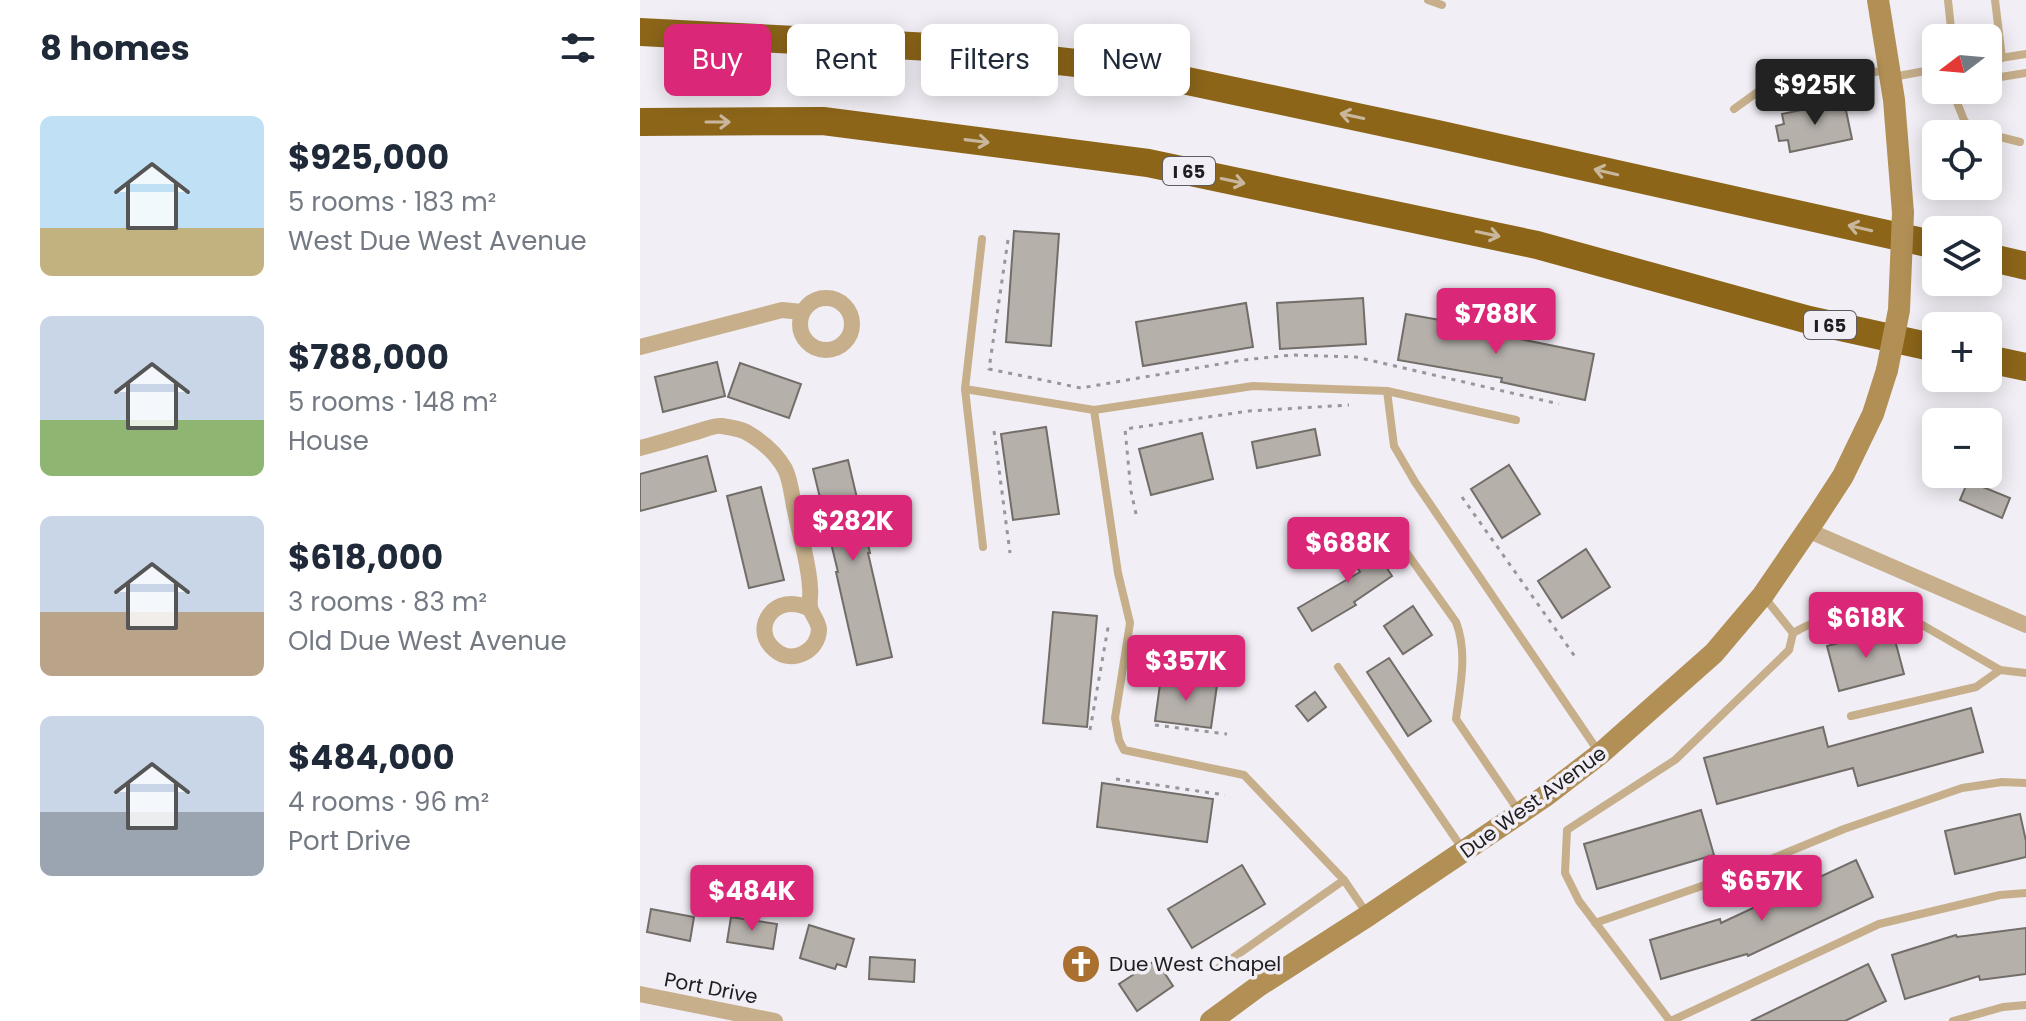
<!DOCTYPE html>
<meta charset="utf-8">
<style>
:root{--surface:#fff;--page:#f6f6f7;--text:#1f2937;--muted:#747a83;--accent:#db2777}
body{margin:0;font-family:Poppins,sans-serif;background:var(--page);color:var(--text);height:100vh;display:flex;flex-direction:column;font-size:30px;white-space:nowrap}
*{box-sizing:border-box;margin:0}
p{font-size:26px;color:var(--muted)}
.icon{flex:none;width:44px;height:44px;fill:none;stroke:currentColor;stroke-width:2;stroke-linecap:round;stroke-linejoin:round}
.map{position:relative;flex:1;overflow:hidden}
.panel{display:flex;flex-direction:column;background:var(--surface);width:640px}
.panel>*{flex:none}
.banner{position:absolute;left:24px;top:24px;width:760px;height:72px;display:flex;gap:16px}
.needle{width:52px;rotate:254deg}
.fabs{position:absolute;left:1282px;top:24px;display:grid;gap:16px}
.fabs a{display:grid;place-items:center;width:80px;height:80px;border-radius:12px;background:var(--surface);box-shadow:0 4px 20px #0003;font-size:40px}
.price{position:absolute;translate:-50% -68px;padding:0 18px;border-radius:8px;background:var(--accent);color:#fff;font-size:26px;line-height:52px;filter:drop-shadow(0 2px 4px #0008)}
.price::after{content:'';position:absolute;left:50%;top:48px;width:24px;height:18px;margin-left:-12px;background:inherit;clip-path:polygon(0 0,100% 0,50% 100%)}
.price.active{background:#222;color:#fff}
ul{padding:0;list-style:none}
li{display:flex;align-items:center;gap:24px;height:200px;padding:0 40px}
li span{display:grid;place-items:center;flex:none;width:224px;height:160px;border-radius:12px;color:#555}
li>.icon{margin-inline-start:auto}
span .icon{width:96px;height:96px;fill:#fffc;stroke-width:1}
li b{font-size:34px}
h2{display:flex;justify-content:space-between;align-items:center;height:96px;padding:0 40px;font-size:34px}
.tag{padding:0 28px;border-radius:12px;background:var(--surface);box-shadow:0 4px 20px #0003;font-size:28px;line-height:72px}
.tag.active{background:var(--accent);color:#fff}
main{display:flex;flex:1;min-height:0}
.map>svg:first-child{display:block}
.building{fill:#b5b0aa;stroke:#726d68;stroke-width:2}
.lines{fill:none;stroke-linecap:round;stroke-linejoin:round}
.path{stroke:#98969b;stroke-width:3;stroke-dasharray:4 6;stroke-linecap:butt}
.service{stroke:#c6af8a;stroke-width:8}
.minor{stroke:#c6af8a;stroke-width:16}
.secondary{stroke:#b18f55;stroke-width:22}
.motorway{stroke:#8c6519;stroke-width:28}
.secondary-bridge{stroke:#b18f55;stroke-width:22}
.oneway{stroke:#c9b79d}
.labels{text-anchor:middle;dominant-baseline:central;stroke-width:7;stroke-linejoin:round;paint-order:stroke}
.shield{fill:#f1eef5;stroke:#5e5c60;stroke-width:2}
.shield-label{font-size:18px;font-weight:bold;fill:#1f1d20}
.street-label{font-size:20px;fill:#1f1d20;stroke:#f1eef5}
.poi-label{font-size:20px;fill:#1f1d20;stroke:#f1eef5;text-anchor:start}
</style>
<main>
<section class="panel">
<h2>8 homes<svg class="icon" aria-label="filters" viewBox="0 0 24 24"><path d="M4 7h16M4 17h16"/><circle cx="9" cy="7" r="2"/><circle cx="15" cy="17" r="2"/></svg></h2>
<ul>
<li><span style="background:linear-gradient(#bfe0f5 70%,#c2b280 0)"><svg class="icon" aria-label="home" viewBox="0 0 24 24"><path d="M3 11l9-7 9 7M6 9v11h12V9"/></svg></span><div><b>$925,000</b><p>5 rooms · 183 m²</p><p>West Due West Avenue</p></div></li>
<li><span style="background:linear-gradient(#c9d6e8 65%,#8fb573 0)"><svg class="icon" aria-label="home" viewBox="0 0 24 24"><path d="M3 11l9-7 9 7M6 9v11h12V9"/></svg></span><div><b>$788,000</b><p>5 rooms · 148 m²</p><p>House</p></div></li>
<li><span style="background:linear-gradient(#c9d6e8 60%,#b9a48a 0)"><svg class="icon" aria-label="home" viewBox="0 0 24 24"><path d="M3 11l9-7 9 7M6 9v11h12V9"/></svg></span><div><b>$618,000</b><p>3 rooms · 83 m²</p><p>Old Due West Avenue</p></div></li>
<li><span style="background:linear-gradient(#c9d6e8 60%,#9aa5b1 0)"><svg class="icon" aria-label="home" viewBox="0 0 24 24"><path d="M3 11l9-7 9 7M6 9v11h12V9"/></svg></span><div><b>$484,000</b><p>4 rooms · 96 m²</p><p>Port Drive</p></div></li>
</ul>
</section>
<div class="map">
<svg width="1386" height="1021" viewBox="0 0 1386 1021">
<rect width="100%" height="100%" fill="#f1eef5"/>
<!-- building -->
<g class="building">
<polygon points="1204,101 1212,139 1150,152 1148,140 1139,141 1136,126 1144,124 1142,114"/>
<polygon points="374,231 419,234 411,346 366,342"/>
<polygon points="723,298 726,344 640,349 637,303"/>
<polygon points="606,303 613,347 503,366 496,322"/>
<polygon points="766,314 851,329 850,333 954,354 945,400 861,382 862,378 758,360"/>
<polygon points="77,362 85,396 23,412 15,377"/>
<polygon points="100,363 161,384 149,418 88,397"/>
<polygon points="406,427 419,514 373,520 361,434"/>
<polygon points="675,429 680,455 617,468 612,442"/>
<polygon points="562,433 573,479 511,495 499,449"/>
<polygon points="67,456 76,491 0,511 0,474"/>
<polygon points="208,460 230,553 228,553 252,657 217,665 196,572 198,572 173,469"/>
<polygon points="869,465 900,514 862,538 831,489"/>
<polygon points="1328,481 1370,498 1362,518 1320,500"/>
<polygon points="121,487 144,580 109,588 87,496"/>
<polygon points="724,533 752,576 714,602 716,605 672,631 658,608 720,572 704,547"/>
<polygon points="946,549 970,587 922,618 898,581"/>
<polygon points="773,606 792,635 763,654 744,626"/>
<polygon points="413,612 457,616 447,727 403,723"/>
<polygon points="1252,629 1264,674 1199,691 1187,646"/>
<polygon points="749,658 791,721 768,736 727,672"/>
<polygon points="521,677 577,685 571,728 515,721"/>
<polygon points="675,692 686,707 668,721 656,706"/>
<polygon points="1331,708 1343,752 1218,786 1213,768 1077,804 1064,758 1183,727 1188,747"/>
<polygon points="462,783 573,799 567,842 457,827"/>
<polygon points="1061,810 1074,855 957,889 944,844"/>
<polygon points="1380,814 1386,841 1386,857 1315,874 1305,831"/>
<polygon points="1216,860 1233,897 1108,956 1107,954 1021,979 1010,940 1080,919 1081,923"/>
<polygon points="602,865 625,904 552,948 528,909"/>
<polygon points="11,909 54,917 50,941 7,932"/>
<polygon points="91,917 137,924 133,949 87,942"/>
<polygon points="169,925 214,939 206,967 197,964 195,969 160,958"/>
<polygon points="1386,928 1386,974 1340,980 1339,976 1265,999 1252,955 1316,935 1317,937"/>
<polygon points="230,957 275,960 274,982 229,979"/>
<polygon points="516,960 533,986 497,1011 479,984"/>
<polygon points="1228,964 1246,1001 1205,1021 1111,1021"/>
</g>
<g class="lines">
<!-- path -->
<g class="path">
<polyline points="368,240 349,369 441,388 603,360 652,355 716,357 919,404"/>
<polyline points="354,431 370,553"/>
<polyline points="822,497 936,658"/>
<polyline points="496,514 491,491 485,429 609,411 709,405"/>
<polyline points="515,725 587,734"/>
<polyline points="450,730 469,622"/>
<polyline points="476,779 585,795"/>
</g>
<!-- service -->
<g class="service">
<polyline points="788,0 802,5"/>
<polyline points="1308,0 1312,38"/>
<polyline points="1355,0 1362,58"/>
<polyline points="1348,60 1386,54"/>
<polyline points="1253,77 1296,69"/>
<polyline points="1348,79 1386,73"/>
<polyline points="1312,90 1324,120 1332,131 1347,134"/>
<polyline points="1094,109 1119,91 1135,85 1157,84 1248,70"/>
<polyline points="1348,134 1380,142"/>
<polyline points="342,239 325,389 454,410"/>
<polyline points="325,389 343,547"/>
<polyline points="747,391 876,420"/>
<path d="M754,535L816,622C828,653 820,687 816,719L880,813"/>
<path d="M1153,633C1184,615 1217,607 1253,608L1360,670L1386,673"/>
<polyline points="698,667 824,851"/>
<polyline points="1211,716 1336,687 1360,670"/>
<polyline points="728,915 704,880 604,775 484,750 479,740 475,718 490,623 478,573 454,410 613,386 747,391 754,446 775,482 958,751"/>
<polyline points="955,923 1085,878 1204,829 1322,788 1362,782 1386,783"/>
<polyline points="577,969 704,880"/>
<polyline points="1030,1021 939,901 925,873 927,830 1035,760 1149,650 1153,633 1125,598"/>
<polyline points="1031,1021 1239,924 1360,895 1386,893"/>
<polyline points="1313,1021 1363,1007 1386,1005"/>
</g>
<!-- minor -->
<g class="minor">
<circle cx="186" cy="324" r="26"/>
<polyline points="0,347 142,310 162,312"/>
<path d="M0,448C20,443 39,437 59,431C66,429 75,425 82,426C89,427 100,429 106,432C122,441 136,453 145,469C151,481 152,498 155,511C160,536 169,563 170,588C171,594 169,601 170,607C171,614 178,620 179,629C179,651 152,665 135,650C109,629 135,590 170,609"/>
<polyline points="1167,530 1386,625"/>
<polyline points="0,994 135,1021"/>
</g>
<!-- secondary -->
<g class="secondary">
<polyline points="1238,0 1254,100 1263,213"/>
<polyline points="571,1021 620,985 729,915 904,797 960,754 1074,653 1123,595 1177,516 1203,476 1233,414 1247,370"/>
</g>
<!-- motorway -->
<g class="motorway">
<polyline points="0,32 291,47 491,69 797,134 1296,245"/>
<polyline points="0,122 183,121 508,163 897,245 1169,320 1296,348"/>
<polyline points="1348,257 1386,266"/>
<polyline points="1348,359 1386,367"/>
</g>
<!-- secondary-bridge -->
<polyline class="secondary-bridge" points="1247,370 1259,310 1263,213"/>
</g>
<!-- one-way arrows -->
<defs><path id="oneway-shaft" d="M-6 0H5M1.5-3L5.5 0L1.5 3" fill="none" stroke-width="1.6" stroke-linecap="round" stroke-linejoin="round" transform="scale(2)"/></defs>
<g class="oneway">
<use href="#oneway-shaft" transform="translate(712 116) rotate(-168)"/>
<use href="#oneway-shaft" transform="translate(78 122)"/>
<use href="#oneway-shaft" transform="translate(337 141) rotate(7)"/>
<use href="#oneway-shaft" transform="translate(966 172) rotate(-167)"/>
<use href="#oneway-shaft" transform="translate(593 181) rotate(12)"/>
<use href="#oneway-shaft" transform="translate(1220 228) rotate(-167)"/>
<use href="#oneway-shaft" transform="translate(848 234) rotate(12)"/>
</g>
<!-- icons -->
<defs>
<g id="church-disc" transform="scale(2)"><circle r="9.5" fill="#aa7030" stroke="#f1eef5"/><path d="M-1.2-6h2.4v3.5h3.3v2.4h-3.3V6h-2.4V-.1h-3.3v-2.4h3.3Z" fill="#fff"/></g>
</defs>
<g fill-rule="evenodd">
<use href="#church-disc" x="441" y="964"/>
</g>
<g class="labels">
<!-- shield labels -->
<g class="shield">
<rect x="523" y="157" width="52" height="28" rx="6"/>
<rect x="1164" y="311" width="52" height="28" rx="6"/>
</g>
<g class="shield-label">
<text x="549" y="171">I 65</text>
<text x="1190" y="325">I 65</text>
</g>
<!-- street labels -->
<g class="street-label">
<text transform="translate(893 802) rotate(-36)">Due West Avenue</text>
<text transform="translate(71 988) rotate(11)">Port Drive</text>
</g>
<!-- poi labels -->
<g class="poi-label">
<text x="469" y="964">Due West Chapel</text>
</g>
</g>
</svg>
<div class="fabs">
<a><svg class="needle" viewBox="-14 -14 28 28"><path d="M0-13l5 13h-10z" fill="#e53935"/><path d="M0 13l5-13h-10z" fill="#747a83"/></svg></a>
<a><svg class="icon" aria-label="locate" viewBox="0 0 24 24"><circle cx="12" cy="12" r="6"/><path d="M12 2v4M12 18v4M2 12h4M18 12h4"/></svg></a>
<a><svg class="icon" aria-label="layers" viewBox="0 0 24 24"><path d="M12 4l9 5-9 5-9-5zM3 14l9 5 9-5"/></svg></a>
<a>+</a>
<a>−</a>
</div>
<b class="price active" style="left:1175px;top:127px">$925K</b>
<b class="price" style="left:856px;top:356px">$788K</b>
<b class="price" style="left:213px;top:563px">$282K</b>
<b class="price" style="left:708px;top:585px">$688K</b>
<b class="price" style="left:1226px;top:660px">$618K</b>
<b class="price" style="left:546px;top:703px">$357K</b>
<b class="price" style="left:1122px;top:923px">$657K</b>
<b class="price" style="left:112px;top:933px">$484K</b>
<div class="banner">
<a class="tag active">Buy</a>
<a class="tag">Rent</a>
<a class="tag">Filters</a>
<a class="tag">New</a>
</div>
</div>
</main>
